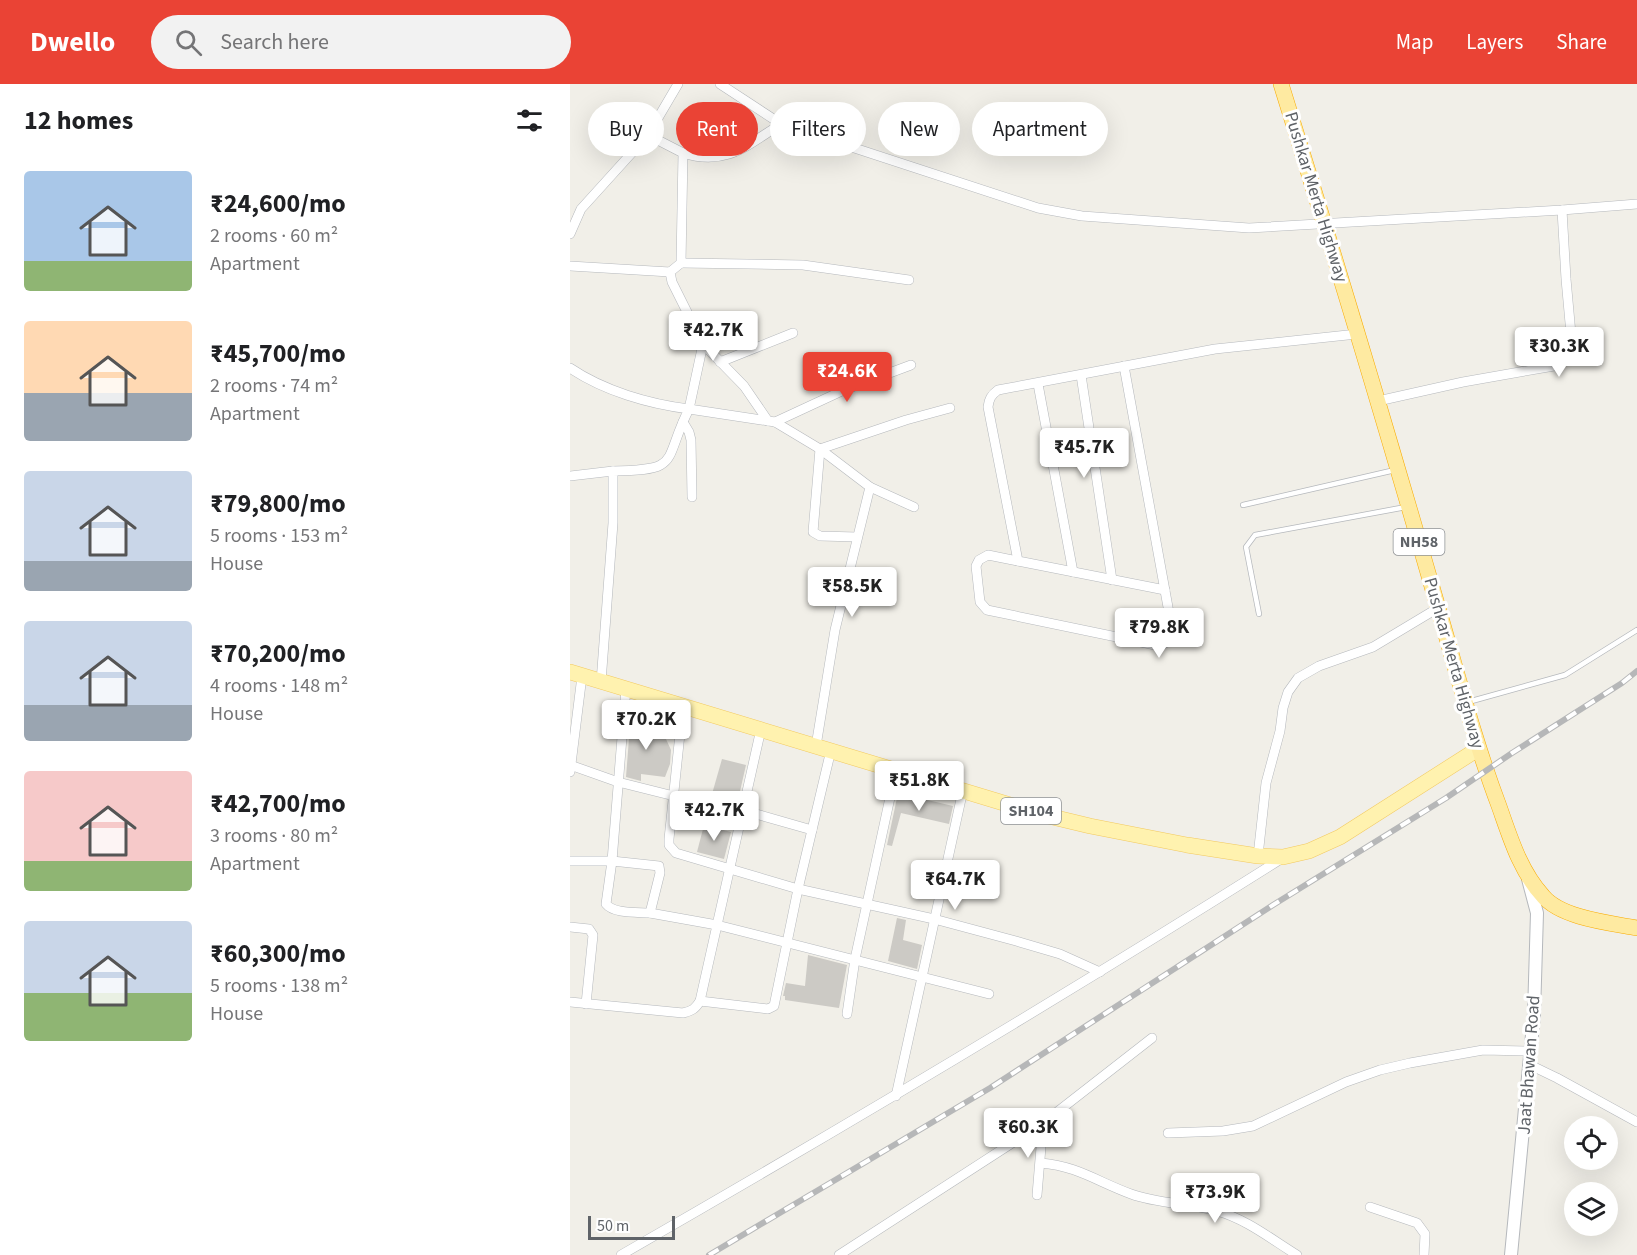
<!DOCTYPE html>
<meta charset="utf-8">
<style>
:root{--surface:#fff;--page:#f2f2f2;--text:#202124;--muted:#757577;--accent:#ea4335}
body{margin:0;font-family:"Source Sans 3",sans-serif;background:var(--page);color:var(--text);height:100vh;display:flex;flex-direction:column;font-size:22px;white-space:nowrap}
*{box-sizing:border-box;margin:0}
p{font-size:20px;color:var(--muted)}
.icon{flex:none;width:33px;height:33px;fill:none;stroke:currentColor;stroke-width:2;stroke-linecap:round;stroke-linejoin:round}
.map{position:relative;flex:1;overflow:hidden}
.side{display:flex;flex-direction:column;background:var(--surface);width:570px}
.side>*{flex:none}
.guide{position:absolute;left:18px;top:18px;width:570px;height:54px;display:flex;gap:12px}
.controls{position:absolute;left:994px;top:1032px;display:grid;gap:12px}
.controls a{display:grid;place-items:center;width:54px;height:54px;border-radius:50%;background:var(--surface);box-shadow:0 6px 24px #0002;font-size:30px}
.scale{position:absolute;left:18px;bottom:15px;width:87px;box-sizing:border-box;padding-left:6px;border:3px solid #5f6368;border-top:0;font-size:16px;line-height:21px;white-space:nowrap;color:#5f6368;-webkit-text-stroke:4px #fff;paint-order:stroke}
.price{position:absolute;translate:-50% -51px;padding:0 14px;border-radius:6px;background:#fff;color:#222;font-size:20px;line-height:39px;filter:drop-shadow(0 2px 3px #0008)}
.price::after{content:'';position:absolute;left:50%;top:36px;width:18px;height:14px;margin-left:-9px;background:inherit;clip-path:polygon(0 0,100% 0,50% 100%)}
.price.current{background:var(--accent);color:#fff}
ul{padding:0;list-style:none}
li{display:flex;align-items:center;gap:18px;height:150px;padding:0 24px}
li span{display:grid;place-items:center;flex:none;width:168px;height:120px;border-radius:6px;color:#555}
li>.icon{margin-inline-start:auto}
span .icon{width:72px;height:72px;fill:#fffc;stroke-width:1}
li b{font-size:26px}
h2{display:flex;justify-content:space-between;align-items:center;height:72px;padding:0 24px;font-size:26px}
.chip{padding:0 21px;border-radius:27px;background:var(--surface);box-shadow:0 6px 24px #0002;font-size:21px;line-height:54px}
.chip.current{background:var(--accent);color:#fff}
header{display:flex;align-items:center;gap:36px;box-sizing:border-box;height:84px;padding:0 30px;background:var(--accent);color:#fff}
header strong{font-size:28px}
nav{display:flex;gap:33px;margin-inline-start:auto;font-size:21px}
.search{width:420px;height:54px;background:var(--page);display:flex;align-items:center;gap:15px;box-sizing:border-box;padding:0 21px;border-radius:33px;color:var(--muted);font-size:22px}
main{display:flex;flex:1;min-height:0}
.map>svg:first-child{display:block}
.building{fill:#cccac5}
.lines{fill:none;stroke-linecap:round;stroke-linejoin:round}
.service-casing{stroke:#b5b8bc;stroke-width:6}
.minor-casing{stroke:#b5b8bc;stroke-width:10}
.tertiary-casing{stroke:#b5b8bc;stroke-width:14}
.primary-casing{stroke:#f2c960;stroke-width:16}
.trunk-casing{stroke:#f9ab00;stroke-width:16}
.service{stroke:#fff;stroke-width:4.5}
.minor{stroke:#fff;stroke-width:9}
.tertiary{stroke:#fff;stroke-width:12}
.primary{stroke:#fff2af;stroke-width:15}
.trunk{stroke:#feeaa1;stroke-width:15}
.rail-casing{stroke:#b6b7b8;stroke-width:6}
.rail{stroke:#fff;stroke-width:4;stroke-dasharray:11;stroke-linecap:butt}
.labels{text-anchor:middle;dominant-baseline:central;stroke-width:6;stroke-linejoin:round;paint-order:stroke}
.shield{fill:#fff;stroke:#8f9295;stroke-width:1.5}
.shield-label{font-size:16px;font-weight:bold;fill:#5f6368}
.street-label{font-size:18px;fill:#5f6368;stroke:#fff}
</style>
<header>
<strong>Dwello</strong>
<div class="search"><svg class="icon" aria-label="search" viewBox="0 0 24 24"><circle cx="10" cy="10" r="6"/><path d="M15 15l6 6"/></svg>Search here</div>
<nav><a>Map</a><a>Layers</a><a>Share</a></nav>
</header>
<main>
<section class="side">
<h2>12 homes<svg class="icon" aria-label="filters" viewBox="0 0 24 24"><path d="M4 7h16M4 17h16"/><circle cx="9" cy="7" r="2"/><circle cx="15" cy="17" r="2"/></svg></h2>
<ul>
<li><span style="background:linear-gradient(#a9c7e8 75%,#8fb573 0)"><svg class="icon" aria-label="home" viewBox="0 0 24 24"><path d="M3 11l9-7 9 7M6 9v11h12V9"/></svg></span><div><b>₹24,600/mo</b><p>2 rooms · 60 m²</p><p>Apartment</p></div></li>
<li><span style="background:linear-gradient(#ffd9b3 60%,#9aa5b1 0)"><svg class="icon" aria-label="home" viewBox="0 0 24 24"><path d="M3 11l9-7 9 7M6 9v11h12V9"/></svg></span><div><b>₹45,700/mo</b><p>2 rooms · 74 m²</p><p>Apartment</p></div></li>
<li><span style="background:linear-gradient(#c9d6e8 75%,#9aa5b1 0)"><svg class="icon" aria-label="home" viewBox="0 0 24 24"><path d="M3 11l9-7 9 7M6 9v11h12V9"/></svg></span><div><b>₹79,800/mo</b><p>5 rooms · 153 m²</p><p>House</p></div></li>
<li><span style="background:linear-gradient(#c9d6e8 70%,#9aa5b1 0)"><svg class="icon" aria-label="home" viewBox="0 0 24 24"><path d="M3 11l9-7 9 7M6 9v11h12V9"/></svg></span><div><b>₹70,200/mo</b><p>4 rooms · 148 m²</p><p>House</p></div></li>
<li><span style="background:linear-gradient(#f6c9c9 75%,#8fb573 0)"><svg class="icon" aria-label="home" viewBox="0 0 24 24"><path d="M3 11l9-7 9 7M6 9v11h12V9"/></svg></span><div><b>₹42,700/mo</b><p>3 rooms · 80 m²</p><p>Apartment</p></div></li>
<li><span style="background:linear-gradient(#c9d6e8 60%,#8fb573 0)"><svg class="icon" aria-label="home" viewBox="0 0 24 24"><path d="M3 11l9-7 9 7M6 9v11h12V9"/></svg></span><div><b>₹60,300/mo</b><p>5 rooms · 138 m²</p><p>House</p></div></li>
</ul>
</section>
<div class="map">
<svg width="1067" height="1171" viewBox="0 0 1067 1171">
<rect width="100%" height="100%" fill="#f1efe8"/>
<!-- building -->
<g class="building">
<polygon points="61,629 77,630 75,654 96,655 101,666 100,680 95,693 71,690 71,697 56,693"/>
<polygon points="152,675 176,681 168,716 142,710"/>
<polygon points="328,709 383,722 379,740 331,729 322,762 317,761"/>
<polygon points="134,741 161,748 154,775 127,768"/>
<polygon points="327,834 336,836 333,856 352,861 347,885 318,877"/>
<polygon points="238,871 277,881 269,924 215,916 215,912 213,912 216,899 235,902"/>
</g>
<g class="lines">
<!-- service casing -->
<g class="service-casing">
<g id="service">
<polyline points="673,421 825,386"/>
<polyline points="689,530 676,463 685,451 836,423"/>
<polyline points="898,618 995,591 1067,546"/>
</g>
</g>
<!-- minor casing -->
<g class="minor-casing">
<g id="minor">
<polyline points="150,0 211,40 468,124 512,132 679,144 992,126 1067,120"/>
<polyline points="78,51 113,69 111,179 100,188 102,198 133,260 119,325 205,338 250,365 300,403 344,423"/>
<path d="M113,69C156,83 177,61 211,40"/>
<polyline points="0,150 11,125 78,51 108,0"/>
<polyline points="111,179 233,181 339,196"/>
<polyline points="0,182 100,188"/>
<polyline points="133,260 174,302 198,337"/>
<polyline points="150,278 223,249"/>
<path d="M0,284C34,307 79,320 119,325C92,378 113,386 43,387V439L31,598"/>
<polyline points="511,291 542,496"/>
<polyline points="468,300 503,488"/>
<path d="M808,317L893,298L984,282C995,277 1000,274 1002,261L996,195L992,126"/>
<polyline points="113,338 119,348 121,356 122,413"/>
<polyline points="205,338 274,306 341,281"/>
<polyline points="0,392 43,387"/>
<polyline points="287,453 250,452 243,448 250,365 336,336 380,324"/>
<polyline points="448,477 418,471 409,476 406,482 410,518 417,526 590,562 597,558 601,553 602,545 554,282"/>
<path d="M595,506L448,477L418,323C419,315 421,311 428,306L645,265L787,250"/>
<path d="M56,604L42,777L36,820C44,830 67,828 80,829"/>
<polyline points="113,621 99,755 99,761 106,769 228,805 364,835 446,857 490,870 530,888"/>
<polyline points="246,662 265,546 300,403"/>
<polyline points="0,681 48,698 104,712"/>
<polyline points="0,688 12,592"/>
<polyline points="138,719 172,726 242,746"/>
<polyline points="688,772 696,699 710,647 713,624 718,608 728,594 749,582 803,563 868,524"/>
<polyline points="0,777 42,777 89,782 90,789 80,829 147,841 419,910"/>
<polyline points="0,843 19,845 23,851 16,920"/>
<polyline points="130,917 198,925 204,922 228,805 261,666"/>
<path d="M0,918L113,929C122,927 125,925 130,917L191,645"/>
<polyline points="277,930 285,875 326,686"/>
<polyline points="958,980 987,994 1067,1038"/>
<polyline points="326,1012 393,706"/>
<polyline points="598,1049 653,1047 683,1042 776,998 810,986 840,979 913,966 959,967"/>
<path d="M471,1079C507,1082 528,1098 561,1110C588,1120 619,1119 647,1127C676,1135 701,1155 727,1171"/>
<polyline points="467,1111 473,1039"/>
<polyline points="800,1123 847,1139 855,1150 854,1171"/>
<path d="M51,1171C274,1043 494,912 711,775"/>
<polyline points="269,1171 473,1039 582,954"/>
</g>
</g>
<!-- tertiary casing -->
<g class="tertiary-casing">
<polyline id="tertiary" points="941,1171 964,930 967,829 958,795"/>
</g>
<!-- primary casing -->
<g class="primary-casing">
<polyline id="primary" points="0,588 470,730 520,742 617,761 688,772 713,773 739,767 770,753 908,665"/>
</g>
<!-- trunk casing -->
<g class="trunk-casing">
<path id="trunk" d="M711,0C765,173 817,346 867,520C887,588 904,656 929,722C940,753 950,787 973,812C991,834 1040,839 1067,844"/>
</g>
<!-- service -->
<use href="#service" class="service"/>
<!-- minor -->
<use href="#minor" class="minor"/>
<!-- tertiary -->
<use href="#tertiary" class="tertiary"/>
<!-- primary -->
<use href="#primary" class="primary"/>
<!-- trunk -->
<use href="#trunk" class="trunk"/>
<!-- rail casing -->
<g class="rail-casing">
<polyline id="rail" points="139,1171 420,1004 703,821 876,714 942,669 1052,599 1067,587"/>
</g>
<!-- rail -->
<use href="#rail" class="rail"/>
</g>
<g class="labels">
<!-- shield labels -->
<g class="shield">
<rect x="823.5" y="445" width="51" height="26" rx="4.5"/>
<rect x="431" y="714" width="60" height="26" rx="4.5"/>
</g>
<g class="shield-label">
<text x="849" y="458">NH58</text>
<text x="461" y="727">SH104</text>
</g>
<!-- street labels -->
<g class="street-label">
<text transform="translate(746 113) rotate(73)">Pushkar Merta Highway</text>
<text transform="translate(884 579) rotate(74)">Pushkar Merta Highway</text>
<text transform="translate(959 981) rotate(-86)">Jaat Bhawan Road</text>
</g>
</g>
</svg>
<div class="controls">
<a><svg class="icon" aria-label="locate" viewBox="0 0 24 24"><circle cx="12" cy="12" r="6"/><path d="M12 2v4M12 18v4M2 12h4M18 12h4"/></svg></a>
<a><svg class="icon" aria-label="layers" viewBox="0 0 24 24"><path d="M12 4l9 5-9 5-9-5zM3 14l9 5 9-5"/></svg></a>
</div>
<div class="scale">50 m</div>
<b class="price" style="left:143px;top:278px">₹42.7K</b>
<b class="price" style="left:989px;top:294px">₹30.3K</b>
<b class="price current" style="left:277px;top:319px">₹24.6K</b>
<b class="price" style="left:514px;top:395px">₹45.7K</b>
<b class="price" style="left:282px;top:534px">₹58.5K</b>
<b class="price" style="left:589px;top:575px">₹79.8K</b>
<b class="price" style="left:76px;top:667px">₹70.2K</b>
<b class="price" style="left:349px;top:728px">₹51.8K</b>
<b class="price" style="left:144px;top:758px">₹42.7K</b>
<b class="price" style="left:385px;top:827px">₹64.7K</b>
<b class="price" style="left:458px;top:1075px">₹60.3K</b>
<b class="price" style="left:645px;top:1140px">₹73.9K</b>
<div class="guide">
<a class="chip">Buy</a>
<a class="chip current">Rent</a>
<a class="chip">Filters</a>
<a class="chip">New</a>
<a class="chip">Apartment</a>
</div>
</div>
</main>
